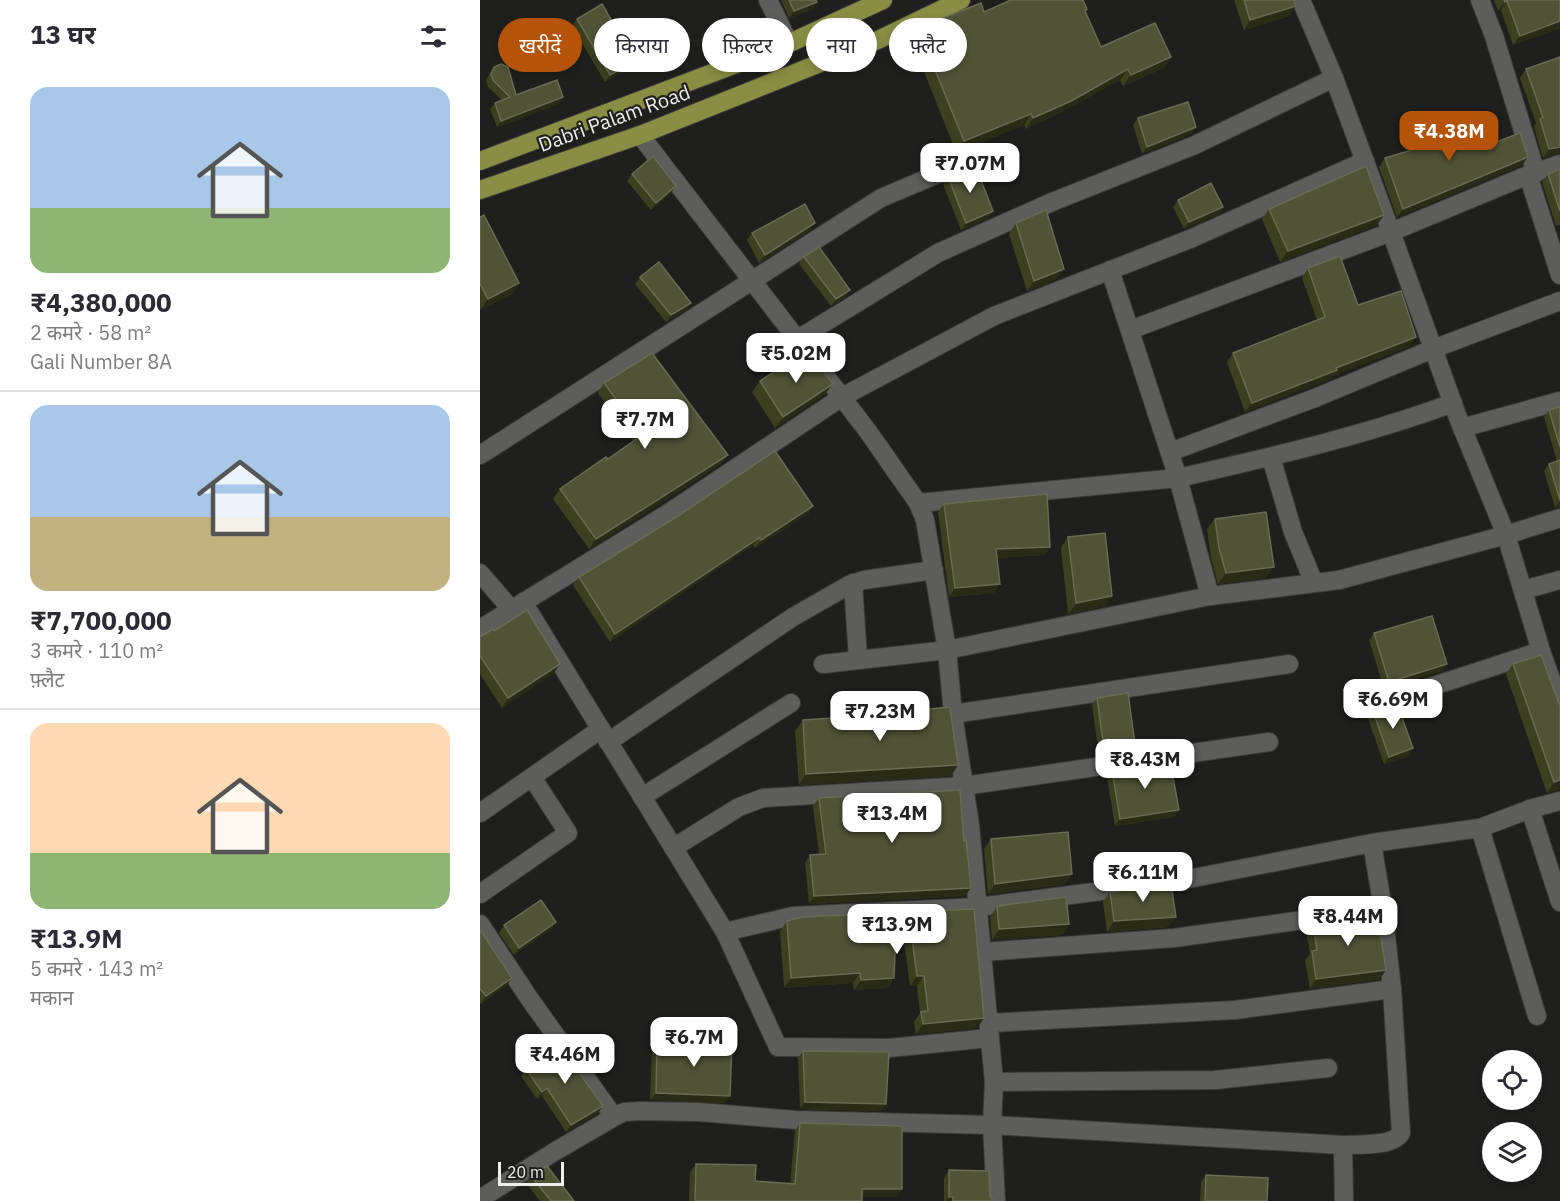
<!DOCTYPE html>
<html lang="hi">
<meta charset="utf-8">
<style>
:root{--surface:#fff;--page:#f2f2f3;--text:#2b2b33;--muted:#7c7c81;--line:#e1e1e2;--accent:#b45309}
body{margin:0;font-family:"IBM Plex Sans","Noto Sans Devanagari",sans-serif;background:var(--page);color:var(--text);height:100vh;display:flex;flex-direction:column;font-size:22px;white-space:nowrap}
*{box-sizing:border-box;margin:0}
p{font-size:20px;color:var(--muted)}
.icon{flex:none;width:33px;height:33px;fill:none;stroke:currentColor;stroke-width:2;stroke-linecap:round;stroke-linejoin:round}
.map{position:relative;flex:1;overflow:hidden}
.side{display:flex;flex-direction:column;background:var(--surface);width:480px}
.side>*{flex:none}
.top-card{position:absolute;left:18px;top:18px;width:570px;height:54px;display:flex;gap:12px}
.buttons{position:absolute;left:1002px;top:1050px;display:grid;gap:12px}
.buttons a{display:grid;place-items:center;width:60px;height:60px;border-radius:50%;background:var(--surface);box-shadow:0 3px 9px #0003;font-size:30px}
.scale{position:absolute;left:18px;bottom:15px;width:66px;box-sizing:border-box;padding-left:6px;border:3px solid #eeefed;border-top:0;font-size:16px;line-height:21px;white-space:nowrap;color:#eeefed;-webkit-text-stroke:4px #1f1f1d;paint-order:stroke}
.price{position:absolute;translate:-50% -51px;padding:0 14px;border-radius:12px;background:#fff;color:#222;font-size:20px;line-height:39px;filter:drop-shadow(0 2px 3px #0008)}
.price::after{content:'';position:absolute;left:50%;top:36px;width:18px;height:14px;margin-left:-9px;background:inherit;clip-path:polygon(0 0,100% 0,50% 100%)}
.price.active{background:var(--accent);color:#fff}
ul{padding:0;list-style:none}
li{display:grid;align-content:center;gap:12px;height:318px;padding:0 30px}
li+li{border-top:2px solid var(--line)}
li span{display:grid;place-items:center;height:186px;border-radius:18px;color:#555}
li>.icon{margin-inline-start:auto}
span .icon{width:108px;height:108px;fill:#fffc;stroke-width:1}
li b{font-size:26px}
h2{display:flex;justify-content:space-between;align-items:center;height:72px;padding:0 30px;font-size:26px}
.pill{padding:0 21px;border-radius:27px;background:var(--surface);box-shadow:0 3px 9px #0003;font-size:21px;line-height:54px}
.pill.active{background:var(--accent);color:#fff}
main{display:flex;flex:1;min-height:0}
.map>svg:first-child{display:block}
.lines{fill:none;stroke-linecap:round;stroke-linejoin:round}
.street-casing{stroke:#3b3c3a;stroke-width:20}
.primary-casing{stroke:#3b3c3a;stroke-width:20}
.street{stroke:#5d5e5b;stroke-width:18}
.primary{stroke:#898e44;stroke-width:18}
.wall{fill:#3d401f}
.shaded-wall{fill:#292b15}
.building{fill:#505336;stroke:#696b52;stroke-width:1.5}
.labels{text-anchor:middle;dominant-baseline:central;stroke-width:4.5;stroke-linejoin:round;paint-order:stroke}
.street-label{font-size:20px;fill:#eeefed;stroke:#1f1f1d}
</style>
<main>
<section class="side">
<h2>13 घर<svg class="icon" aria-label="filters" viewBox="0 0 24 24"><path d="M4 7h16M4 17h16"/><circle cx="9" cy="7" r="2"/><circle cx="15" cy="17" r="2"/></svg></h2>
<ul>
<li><span style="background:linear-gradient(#a9c7e8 65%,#8fb573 0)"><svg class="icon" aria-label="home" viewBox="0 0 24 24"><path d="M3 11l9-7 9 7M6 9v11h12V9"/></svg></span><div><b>₹4,380,000</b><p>2 कमरे · 58 m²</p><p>Gali Number 8A</p></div></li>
<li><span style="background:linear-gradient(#a9c7e8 60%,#c2b280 0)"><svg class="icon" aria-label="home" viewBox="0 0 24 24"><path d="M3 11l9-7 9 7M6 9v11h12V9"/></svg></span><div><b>₹7,700,000</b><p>3 कमरे · 110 m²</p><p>फ़्लैट</p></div></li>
<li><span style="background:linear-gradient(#ffd9b3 70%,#8fb573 0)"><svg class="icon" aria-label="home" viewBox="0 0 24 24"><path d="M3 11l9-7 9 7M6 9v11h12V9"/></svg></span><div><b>₹13.9M</b><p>5 कमरे · 143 m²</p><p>मकान</p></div></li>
</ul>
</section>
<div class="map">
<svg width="1080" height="1201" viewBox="0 0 1080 1201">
<rect width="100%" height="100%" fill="#1f1f1d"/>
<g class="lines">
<!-- street casing -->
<g class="street-casing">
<g id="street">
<polyline points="288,0 309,43"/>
<polyline points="821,0 854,78 911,232 1048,175 1080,164"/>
<polyline points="1000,0 1014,36 1056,173"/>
<polyline points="160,135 387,430 438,503 445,520 467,650 473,714 490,825 514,1082 512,1125 516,1201"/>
<polyline points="1048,175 1080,275"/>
<polyline points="650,330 911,232 977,415 1026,535 1061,651 1080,705"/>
<polyline points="318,339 458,253 572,202 715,145 854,78"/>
<polyline points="982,428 1080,401"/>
<polyline points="690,452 835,398 953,349 1080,301"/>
<polyline points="0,455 401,198 498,157"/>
<polyline points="791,457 813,532 834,583"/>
<polyline points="438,503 698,478 630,270"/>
<polyline points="0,573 31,609"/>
<polyline points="373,583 378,659"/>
<polyline points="1043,590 1080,580"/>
<path d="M730,596L698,478C791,457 883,436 973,403"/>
<polyline points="43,602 245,932 298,1047 409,1048 510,1038"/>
<polyline points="0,629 187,514 362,397 514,316 710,239 885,161"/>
<polyline points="343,664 467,650 730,596 859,580 1026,535 1080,518"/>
<polyline points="892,706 1061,651"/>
<polyline points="473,714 809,664"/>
<polyline points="128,742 313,617 369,585 384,580 454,570"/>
<polyline points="162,797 311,703"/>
<polyline points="1050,809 1080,902"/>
<polyline points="0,813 121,729"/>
<polyline points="1000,828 1057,1016"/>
<polyline points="892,843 1000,828 1050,809 1080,801"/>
<polyline points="193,848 259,807 283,798 484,786 789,742"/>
<polyline points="0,894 88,833 52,777"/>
<polyline points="0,924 49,998 134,1117"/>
<path d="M245,932L313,916L498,907L698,881L892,843L903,909L912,989L921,1133C913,1147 878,1144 863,1145"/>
<polyline points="502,952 694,938 903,909"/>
<polyline points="509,1023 755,1010 912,989"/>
<polyline points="514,1082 735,1080 848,1068"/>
<polyline points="0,1199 74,1152 134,1117 144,1112 160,1111 219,1112 316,1120 512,1125 863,1145 864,1201"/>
</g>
</g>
<!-- primary casing -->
<g class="primary-casing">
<g id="primary">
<polyline points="0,161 301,47 403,0"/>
<polyline points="0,190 160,135 398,40 481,0"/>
</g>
</g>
<!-- street -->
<use href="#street" class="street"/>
<!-- primary -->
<use href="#primary" class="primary"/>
</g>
<!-- wall -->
<g class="wall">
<polygon points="301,0 336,0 332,10 309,18"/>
<polygon points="754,0 814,0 810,16 764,30"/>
<polygon points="1014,0 1080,0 1080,28 1033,45 1021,10 1018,11"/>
<polygon points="504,12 605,12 621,47 691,57 684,68 643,86 640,80 583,111 546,129 544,125 476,152 431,39 438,28"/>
<polygon points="97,19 155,61 150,68 125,82 92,26"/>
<polygon points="14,67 36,95 79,104 17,127 10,109 15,103 22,100 8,87 6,80"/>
<polygon points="1046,69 1080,153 1063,158 1054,127 1056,123 1040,78"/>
<polygon points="658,118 711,134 662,154 653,125"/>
<polygon points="935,139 998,149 1048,157 1042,165 917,217 899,167 905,158 930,150 929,148"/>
<polygon points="1080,169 1080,225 1076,226 1062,182 1068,174"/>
<polygon points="152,174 191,193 171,210 147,181"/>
<polygon points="468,177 513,211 508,218 481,230 463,184"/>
<polygon points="698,200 743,207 738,214 704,229 693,207"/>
<polygon points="789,209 897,225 800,262 782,219"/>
<polygon points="0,217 39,283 32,294 0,310"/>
<polygon points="536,223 576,279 547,291 529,234"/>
<polygon points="330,230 279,263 267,240 272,233"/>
<polygon points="324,257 365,297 351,306 319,264"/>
<polygon points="828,268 930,346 853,376 850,379 765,412 747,362 753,353 837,320 822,278"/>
<polygon points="160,277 211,303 206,310 186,322 155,284"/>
<polygon points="280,381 345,394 295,428 272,392"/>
<polygon points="124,383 241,464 109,549 73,499 80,489 128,459 153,441 118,393"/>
<polygon points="1080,407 1080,507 1075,508 1064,471 1069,464 1077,461 1064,417 1069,410"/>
<polygon points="464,504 570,547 564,555 517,558 514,593 469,597 458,512"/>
<polygon points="333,506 328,514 275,548 273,545 130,642 93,585 99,577"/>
<polygon points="735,519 786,578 738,584 731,558 727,529"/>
<polygon points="588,537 625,606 588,614 581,548"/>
<polygon points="14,631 74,673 22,708 0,674 0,637"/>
<polygon points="894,633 967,664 962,671 904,689 889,640"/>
<polygon points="1033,664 1080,706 1080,789 1067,793 1026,674"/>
<polygon points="617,698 655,744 650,751 619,755 612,705"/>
<polygon points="892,708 933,748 928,756 904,764 887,716"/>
<polygon points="429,711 478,765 471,776 319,785 315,731 323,720 427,713"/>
<polygon points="632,770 699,810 694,817 635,826 627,777"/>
<polygon points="339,798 485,896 329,904 325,863 330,855 339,854 333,806"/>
<polygon points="511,839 592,874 585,884 508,894 504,849"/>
<polygon points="630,892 688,927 627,932 623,902"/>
<polygon points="517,906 589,924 582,935 512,940 510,917"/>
<polygon points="494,909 504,1018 497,1028 436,1034 434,1022 440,1013 437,986 430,986 423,934 416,934 414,978 407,988 374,990 373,983 304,988 300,931 307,921"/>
<polygon points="76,922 71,929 34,955 19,933 24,925"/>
<polygon points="833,922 900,979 830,989 825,960 830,954 826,931"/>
<polygon points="0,930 27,985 1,1004 0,1003"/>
<polygon points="177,1040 250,1096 245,1103 170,1100 172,1047"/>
<polygon points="323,1051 401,1111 320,1109 318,1058"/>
<polygon points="46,1069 118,1113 86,1132 62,1096 57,1099 41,1076"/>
<polygon points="320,1123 422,1189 416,1197 382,1197 382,1201 209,1201 210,1172 216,1164 275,1181 310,1184 315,1131"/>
<polygon points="469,1170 510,1195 513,1201 464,1201 464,1178"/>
<polygon points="726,1175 787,1201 720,1201 721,1182"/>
<polygon points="51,1176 94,1201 60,1201 46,1183"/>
</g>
<!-- shaded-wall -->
<g class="shaded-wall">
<polygon points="1027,1 1021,10 1018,11 1025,2"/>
<polygon points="337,2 332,10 309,18 314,11"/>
<polygon points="816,6 810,16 764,30 770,20"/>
<polygon points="1080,21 1080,28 1033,45 1040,36"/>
<polygon points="691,57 684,68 643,86 651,75"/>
<polygon points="155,61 150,68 125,82 130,75"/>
<polygon points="648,69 640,80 583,111 546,129 553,118"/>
<polygon points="83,97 79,104 17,127 21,121"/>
<polygon points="551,114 544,125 476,152 484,141"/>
<polygon points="716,127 711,134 662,154 667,147"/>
<polygon points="1080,147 1080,153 1063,158 1069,149"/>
<polygon points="1048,157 1042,165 917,217 923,209"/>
<polygon points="196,186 191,193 171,210 176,203"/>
<polygon points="743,207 738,214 704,229 709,222"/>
<polygon points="513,211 508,218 481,230 486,223"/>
<polygon points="904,215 897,225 800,262 808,251"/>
<polygon points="335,223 330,230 279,263 285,255"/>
<polygon points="584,269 576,279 547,291 554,281"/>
<polygon points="39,283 32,294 0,310 8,299"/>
<polygon points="370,290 365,297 351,306 356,299"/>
<polygon points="211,303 206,310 186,322 191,315"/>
<polygon points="936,337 930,346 853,376 850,379 765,412 772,403 856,368"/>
<polygon points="353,384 345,394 295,428 303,417"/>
<polygon points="248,455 241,464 109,549 116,539"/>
<polygon points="1080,501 1080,507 1075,508"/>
<polygon points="333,506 328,514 275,548 281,540"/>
<polygon points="279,538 273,545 130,642 135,634"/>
<polygon points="570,547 564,555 510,558 516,549"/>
<polygon points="794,567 786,578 738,584 746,573"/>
<polygon points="520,584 514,593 469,597 475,588"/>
<polygon points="632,596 625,606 588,614 596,603"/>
<polygon points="80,664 74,673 22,708 28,698"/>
<polygon points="967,664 962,671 904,689 909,682"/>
<polygon points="655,744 650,751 619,755 624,748"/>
<polygon points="933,748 928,756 904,764 909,757"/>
<polygon points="478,765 471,776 319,785 326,774"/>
<polygon points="1080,780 1080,789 1067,793 1074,782"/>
<polygon points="699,810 694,817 635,826 640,819"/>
<polygon points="592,874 585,884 508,894 515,884"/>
<polygon points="491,888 485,896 329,904 334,896"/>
<polygon points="696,917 688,927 627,932 634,921"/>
<polygon points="76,922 71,929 34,955 39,948"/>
<polygon points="416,924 430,924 423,934 409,934"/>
<polygon points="589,924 582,935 512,940 519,929"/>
<polygon points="906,970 900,979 830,989 836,979"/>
<polygon points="380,973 373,983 304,988 311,978"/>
<polygon points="437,976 444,976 437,986 430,986"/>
<polygon points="32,978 27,985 1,1004 6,996"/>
<polygon points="414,978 407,988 374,990 381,980"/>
<polygon points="504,1018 497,1028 436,1034 443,1024"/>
<polygon points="67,1088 62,1096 57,1099 62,1092"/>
<polygon points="176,1093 250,1096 245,1103 170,1100"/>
<polygon points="325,1102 406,1104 401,1111 320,1109"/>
<polygon points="123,1106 118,1113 86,1132 91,1125"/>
<polygon points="382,1189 422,1189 416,1197 377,1197"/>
<polygon points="469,1197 473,1197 471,1201 466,1201"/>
</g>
<!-- building -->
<g class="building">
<polygon points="309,0 336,0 337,2 314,11"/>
<polygon points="531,0 603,0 607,9 605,11 621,47 675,23 691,57 651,75 648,69 591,101 553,118 551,114 484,141 438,28 501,3 504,12"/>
<polygon points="764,0 814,0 816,6 770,20"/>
<polygon points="1024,0 1080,0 1080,21 1040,36 1027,1 1025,2"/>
<polygon points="122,4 155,61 130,75 97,19"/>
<polygon points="1080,57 1080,147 1069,149 1060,119 1063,117 1046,69"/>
<polygon points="21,64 28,67 36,95 77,80 83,97 21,121 15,103 30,97 13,80 11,74 14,67"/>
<polygon points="708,102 716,127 667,147 658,118"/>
<polygon points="988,120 998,149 1040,133 1048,157 923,209 905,158 938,148 935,139"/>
<polygon points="173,156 196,186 176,203 152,174"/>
<polygon points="495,165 513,211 486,223 468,177"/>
<polygon points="886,166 904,215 808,251 789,209"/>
<polygon points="1080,169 1080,211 1068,174"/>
<polygon points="731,183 743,207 709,222 698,200"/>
<polygon points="325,204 335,223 285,255 272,233"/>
<polygon points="566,210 584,269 554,281 536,223"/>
<polygon points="4,215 39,283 8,299 0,284 0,217"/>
<polygon points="339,247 370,290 356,299 324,257"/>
<polygon points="860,256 878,305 921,291 936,337 856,368 857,370 772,403 753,353 845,317 828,268"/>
<polygon points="179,262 211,303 191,315 160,277"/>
<polygon points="327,351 353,384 303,417 280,381"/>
<polygon points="172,353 248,455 116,539 80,489 126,457 128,459 162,435 124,383"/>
<polygon points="1080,407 1080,447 1069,410"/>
<polygon points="295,451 333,506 281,540 279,538 135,634 99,577 198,516"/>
<polygon points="1080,460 1080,500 1069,464"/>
<polygon points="567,494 570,547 516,549 520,584 475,588 464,504"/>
<polygon points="786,512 794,567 746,573 739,548 735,519"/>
<polygon points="625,533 632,596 596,603 588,537"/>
<polygon points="47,610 80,664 28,698 0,656 0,637 13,629 14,631"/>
<polygon points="952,616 967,664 909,682 894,633"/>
<polygon points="1061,655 1080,706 1080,780 1074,782 1033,664"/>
<polygon points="648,693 655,744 624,748 617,698"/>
<polygon points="917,704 933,748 909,757 892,708 900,710"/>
<polygon points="470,707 478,765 326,774 323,720 429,713 429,711"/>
<polygon points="690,761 699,810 640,819 632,770"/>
<polygon points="480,790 484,841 486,840 491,888 334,896 330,855 346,854 339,798"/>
<polygon points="588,832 592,874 515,884 511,839"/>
<polygon points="691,884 696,917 634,921 630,892"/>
<polygon points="586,897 589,924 519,929 517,906"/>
<polygon points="61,900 76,922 39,948 24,925"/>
<polygon points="494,909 504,1018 443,1024 441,1012 448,1011 444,976 437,976 430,924 416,924 414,978 381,980 380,973 311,978 307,921 322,917"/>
<polygon points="897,913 906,970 836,979 832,951 837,950 833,922"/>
<polygon points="0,930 32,978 6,996 0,989"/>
<polygon points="177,1040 252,1042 250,1096 176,1093"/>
<polygon points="80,1046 123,1106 91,1125 67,1088 62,1092 46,1069"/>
<polygon points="323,1051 409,1052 406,1104 325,1102"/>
<polygon points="320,1123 422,1126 422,1189 382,1189 382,1201 215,1201 216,1164 276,1165 275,1181 315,1184"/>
<polygon points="67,1166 94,1201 71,1201 51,1176"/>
<polygon points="469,1170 509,1171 510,1195 513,1201 473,1201 473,1197 469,1197"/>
<polygon points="726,1175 788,1178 787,1201 725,1201"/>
</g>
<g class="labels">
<!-- street labels -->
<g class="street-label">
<text transform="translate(134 118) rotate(-20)">Dabri Palam Road</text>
</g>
</g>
</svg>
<div class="buttons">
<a><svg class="icon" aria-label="locate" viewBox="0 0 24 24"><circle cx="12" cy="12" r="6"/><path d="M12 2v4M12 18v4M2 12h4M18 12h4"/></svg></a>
<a><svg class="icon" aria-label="layers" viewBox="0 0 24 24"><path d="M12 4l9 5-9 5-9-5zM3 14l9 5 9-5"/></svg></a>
</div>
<div class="scale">20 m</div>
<b class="price active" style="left:969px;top:162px">₹4.38M</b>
<b class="price" style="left:490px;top:194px">₹7.07M</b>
<b class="price" style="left:316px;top:384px">₹5.02M</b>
<b class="price" style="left:165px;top:450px">₹7.7M</b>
<b class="price" style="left:913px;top:730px">₹6.69M</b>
<b class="price" style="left:400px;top:742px">₹7.23M</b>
<b class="price" style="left:665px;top:790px">₹8.43M</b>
<b class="price" style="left:412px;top:844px">₹13.4M</b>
<b class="price" style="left:663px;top:903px">₹6.11M</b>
<b class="price" style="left:868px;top:947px">₹8.44M</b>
<b class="price" style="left:417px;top:955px">₹13.9M</b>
<b class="price" style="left:214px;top:1068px">₹6.7M</b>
<b class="price" style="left:85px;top:1085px">₹4.46M</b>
<div class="top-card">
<a class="pill active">खरीदें</a>
<a class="pill">किराया</a>
<a class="pill">फ़िल्टर</a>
<a class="pill">नया</a>
<a class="pill">फ़्लैट</a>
</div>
</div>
</main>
